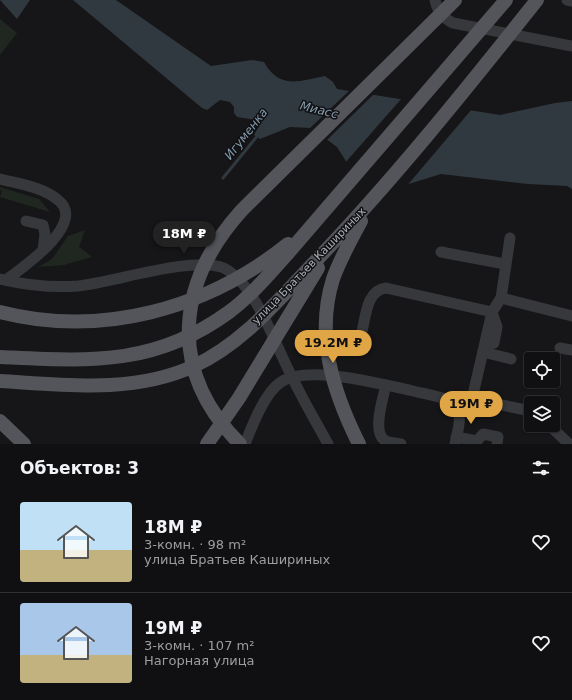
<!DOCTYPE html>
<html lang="ru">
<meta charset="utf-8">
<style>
:root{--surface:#101012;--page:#1e1e20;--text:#f1f3f6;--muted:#9c9d9f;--line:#303032;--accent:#e0a646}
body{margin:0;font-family:"DejaVu Sans",sans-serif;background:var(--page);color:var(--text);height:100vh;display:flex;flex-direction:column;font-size:15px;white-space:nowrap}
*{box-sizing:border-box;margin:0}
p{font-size:13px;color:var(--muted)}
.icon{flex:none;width:22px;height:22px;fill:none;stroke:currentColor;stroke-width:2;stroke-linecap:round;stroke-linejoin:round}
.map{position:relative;height:444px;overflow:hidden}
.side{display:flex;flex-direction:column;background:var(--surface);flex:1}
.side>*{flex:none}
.buttons{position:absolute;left:524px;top:352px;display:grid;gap:8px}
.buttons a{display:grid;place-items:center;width:36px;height:36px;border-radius:4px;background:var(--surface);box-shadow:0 1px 3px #0004,0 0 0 1px var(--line);font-size:20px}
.price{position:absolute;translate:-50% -34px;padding:0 9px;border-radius:14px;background:var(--accent);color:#111;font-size:13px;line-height:26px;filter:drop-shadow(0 1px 2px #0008)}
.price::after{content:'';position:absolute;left:50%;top:24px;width:12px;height:9px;margin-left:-6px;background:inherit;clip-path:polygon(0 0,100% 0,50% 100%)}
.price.current{background:#222;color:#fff}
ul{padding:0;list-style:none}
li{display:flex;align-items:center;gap:12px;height:100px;padding:0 20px}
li+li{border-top:1px solid var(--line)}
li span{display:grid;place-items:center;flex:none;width:112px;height:80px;border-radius:4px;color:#555}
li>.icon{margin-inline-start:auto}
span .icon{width:48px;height:48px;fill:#fffc;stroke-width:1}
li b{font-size:17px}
h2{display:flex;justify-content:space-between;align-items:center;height:48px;padding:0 20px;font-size:17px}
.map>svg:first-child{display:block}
.green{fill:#202721}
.water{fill:#30393f}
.pier{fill:#161618}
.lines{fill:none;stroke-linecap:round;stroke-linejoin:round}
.stream{stroke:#30393f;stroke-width:3}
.minor{stroke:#37383c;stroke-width:11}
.major{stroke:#54555b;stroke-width:14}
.major-bridge{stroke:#54555b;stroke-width:14}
.labels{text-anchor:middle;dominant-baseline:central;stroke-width:3;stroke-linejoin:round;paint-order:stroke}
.street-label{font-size:11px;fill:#a9aeb6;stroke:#111113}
.water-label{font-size:12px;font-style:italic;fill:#849cae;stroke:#111113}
</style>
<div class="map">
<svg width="572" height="444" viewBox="0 0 572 444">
<rect width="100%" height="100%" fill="#161618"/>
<!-- green -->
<g class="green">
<polygon points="0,19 17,33 0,55"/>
<polygon points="0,187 39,199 50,212 0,197 2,191 0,190"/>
<polygon points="85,230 79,247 92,257 64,265 38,267 52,259 68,236"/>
</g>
<!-- water -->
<g class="water">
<polygon points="0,0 30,0 17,19"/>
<path d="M73,0H116L211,66L252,60L264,62C280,90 299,81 325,76L333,82L337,89L500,115L555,103L572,101V189L567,186L528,184L441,174L399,187L349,166L337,147L311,128L290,127L260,139L254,135L262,121L237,117L234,113V107L230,102L220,100L207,110L202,108Z"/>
</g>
<!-- pier -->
<g class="pier">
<polygon points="350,90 374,94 326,141 308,130"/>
<polygon points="402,98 472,109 405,188 399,189 363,183 345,163"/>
</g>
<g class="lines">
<!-- stream -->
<polyline class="stream" points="223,178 259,134"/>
<!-- minor -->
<g class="minor">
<path d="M435,0C437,11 443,18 453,23L572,46"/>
<polyline points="567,0 572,1"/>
<path d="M0,179C19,184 43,187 58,200C88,223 22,268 6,280"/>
<polyline points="26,221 43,225 45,234 43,250"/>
<polyline points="441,252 505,264"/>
<path d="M0,279C26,285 51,288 78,286C114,282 190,257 221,267C228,269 238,278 243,284C265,311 276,346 292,377C303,400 316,422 328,444"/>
<polyline points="501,298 510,238"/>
<path d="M362,331C366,315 367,290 386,288L492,312L497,327L494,343L485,346"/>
<polyline points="560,348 572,350"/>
<polyline points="483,352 511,359"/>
<path d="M386,385C383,398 371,434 386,441C390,443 396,443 401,444"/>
<polyline points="472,399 492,312 501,298 572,316"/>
<polyline points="457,407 472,399 531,411"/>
<polyline points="549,425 569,444"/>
<polyline points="456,437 477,441"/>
<polyline points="477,441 483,434 498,437 497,444"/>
<path d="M245,444C252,426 265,392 281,382C307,364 379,384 409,390C424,394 440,396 453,402C464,414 458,429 455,444"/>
</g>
<!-- major -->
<polyline class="major" points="0,421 24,444"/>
<!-- major-bridge -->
<g class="major-bridge">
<path d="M0,312C101,338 207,309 288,244"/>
<path d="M0,357C87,361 154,367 229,312C252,295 270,273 289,252L506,0"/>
<path d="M0,381C65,385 133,394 194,366C240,345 275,304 309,268C390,184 464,92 537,0"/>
<polyline points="207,444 239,398 318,268"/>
<path d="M240,444C167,371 176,283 242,210L455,0"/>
<path d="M359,444C333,392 315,336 333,279C340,259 351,240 361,221"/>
</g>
</g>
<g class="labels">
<!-- street labels -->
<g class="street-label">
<text transform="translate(309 266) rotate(-46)">улица Братьев Кашириных</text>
</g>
<!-- water labels -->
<g class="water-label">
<text transform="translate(319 110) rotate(14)">Миасс</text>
<text transform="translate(246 134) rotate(-52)">Игуменка</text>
</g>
</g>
</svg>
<div class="buttons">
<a><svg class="icon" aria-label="locate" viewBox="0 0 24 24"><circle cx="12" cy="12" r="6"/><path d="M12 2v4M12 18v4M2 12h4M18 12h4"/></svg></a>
<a><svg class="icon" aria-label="layers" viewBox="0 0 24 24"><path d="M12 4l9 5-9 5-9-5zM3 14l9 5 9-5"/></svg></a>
</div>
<b class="price current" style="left:184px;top:255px">18M ₽</b>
<b class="price" style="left:333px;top:364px">19.2M ₽</b>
<b class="price" style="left:471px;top:425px">19M ₽</b>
</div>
<section class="side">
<h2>Объектов: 3<svg class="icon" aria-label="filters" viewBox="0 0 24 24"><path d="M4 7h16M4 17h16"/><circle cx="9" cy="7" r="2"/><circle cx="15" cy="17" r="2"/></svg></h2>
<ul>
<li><span style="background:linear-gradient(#bfe0f5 60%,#c2b280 0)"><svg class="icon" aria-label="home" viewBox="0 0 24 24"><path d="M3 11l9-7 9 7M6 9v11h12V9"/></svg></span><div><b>18M ₽</b><p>3-комн. · 98 m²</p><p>улица Братьев Кашириных</p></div><svg class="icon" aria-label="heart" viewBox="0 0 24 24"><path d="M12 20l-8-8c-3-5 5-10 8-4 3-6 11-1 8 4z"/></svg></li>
<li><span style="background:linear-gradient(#a9c7e8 65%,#c2b280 0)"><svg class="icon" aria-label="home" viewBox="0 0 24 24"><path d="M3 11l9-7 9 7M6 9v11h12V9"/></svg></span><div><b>19M ₽</b><p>3-комн. · 107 m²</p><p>Нагорная улица</p></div><svg class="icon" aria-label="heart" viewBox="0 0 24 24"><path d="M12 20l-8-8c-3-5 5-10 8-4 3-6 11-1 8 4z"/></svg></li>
</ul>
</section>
